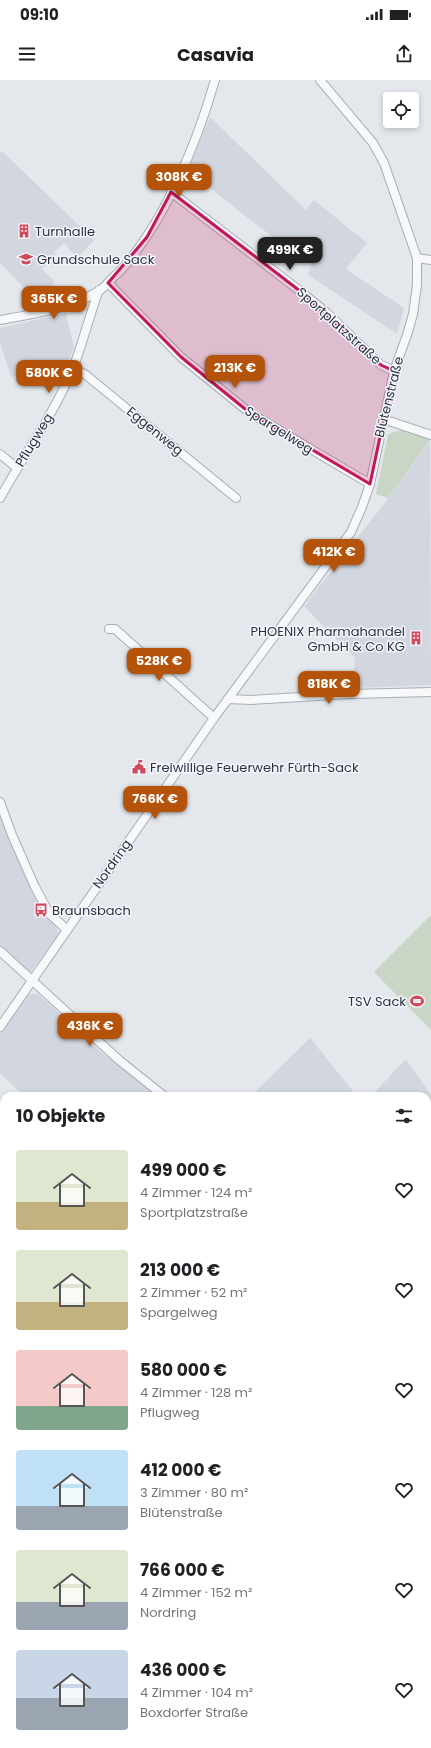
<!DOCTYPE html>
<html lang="de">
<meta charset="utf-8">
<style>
:root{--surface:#fff;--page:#f6f6f6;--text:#202124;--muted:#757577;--accent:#b45309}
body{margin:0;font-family:Poppins,sans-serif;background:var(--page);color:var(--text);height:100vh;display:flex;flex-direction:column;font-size:15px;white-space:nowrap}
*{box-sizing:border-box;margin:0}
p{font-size:13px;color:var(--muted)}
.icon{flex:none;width:22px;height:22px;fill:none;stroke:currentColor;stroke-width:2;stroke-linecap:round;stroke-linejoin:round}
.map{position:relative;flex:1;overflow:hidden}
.panel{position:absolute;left:0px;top:1012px;width:431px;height:656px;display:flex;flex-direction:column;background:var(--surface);border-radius:12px 12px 0 0;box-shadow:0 2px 6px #0003}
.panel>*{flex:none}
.controls{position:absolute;left:383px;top:12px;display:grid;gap:8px}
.controls a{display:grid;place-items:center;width:36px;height:36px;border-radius:4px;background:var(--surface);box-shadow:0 2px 6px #0003;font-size:20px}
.price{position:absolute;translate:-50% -34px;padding:0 9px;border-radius:8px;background:var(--accent);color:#fff;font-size:13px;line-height:26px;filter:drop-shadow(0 1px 2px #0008)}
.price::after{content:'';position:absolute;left:50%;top:24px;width:12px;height:9px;margin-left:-6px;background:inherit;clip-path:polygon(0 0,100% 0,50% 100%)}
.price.active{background:#222;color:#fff}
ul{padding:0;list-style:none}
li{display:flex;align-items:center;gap:12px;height:100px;padding:0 16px}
li span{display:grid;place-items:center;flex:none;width:112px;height:80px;border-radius:4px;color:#555}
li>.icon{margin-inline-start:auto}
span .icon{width:48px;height:48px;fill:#fffc;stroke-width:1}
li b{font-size:17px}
h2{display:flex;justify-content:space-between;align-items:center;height:48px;padding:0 16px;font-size:17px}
.status{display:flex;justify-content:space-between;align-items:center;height:28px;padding:0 20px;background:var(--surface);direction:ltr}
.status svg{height:11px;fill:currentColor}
header{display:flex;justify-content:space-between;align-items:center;height:52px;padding:0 16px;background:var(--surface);font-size:18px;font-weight:700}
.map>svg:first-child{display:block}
.built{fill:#d2d6de}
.green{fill:#c9d6c5}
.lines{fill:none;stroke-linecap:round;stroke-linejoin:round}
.minor-casing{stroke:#a9aeb7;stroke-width:10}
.minor{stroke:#f7f8fa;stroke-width:8}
.marked{fill:#c2185b;fill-opacity:0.2;stroke:#c2185b;stroke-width:3;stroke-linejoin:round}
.labels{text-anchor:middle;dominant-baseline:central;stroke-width:3;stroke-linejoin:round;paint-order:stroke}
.poi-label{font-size:13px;fill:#2b3445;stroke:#f4f6f9;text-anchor:start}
.street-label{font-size:13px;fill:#2b3445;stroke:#f4f6f9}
</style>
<div class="status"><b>09:10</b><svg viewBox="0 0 49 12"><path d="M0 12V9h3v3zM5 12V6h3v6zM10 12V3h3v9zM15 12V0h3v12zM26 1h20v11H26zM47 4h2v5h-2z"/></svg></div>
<header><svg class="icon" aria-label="menu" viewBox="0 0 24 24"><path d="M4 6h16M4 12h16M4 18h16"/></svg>Casavia<svg class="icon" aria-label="share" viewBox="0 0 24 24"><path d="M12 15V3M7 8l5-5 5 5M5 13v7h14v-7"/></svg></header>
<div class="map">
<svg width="431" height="1668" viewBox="0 0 431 1668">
<rect width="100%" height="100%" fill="#e4e7ec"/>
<!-- built -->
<g class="built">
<polygon points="210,37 306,130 314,120 367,163 346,189 404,228 397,254 308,195 311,186 249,139 188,90"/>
<polygon points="2,71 94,160 77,178 64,163 54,172 56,175 42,189 54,201 52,204 59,211 46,223 33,211 30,214 0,183 0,72"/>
<polygon points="66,233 74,268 67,284 11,297 0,262 0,248"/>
<polygon points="430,361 431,605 353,608 355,578 304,526 384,424"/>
<polygon points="0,722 59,854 29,894 0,868"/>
<polygon points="29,914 38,914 101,972 158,1016 24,1016 0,993 0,953"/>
<polygon points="310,958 357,1016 251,1016"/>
<polygon points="406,979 431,1015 431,1167 427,1171 427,1016 371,1016"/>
<polygon points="0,1084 4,1087 4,1286 0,1282"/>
<polygon points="431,1318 431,1490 427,1494 427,1322"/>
</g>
<!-- green -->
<g class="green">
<polygon points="404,350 430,360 388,418 376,414 388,355 393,352"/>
<polygon points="431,835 431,950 374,892"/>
<polygon points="431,1169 431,1259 427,1255 427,1173"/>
</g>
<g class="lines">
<!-- minor casing -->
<g class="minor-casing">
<g id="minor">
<polyline points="171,112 300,211 327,233 381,285 394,291"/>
<polyline points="417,178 431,180"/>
<polyline points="108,203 181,277 250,333 370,404"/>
<path d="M0,240C34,234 69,229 99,211C106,206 112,198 119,192C164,144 197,63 215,0"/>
<polyline points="73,288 86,295 236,418"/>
<polyline points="383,339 431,355"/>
<polyline points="0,374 17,388"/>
<path d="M0,418C24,375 54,334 73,288C83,263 89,236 99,210"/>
<polyline points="109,549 115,549 214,638"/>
<polyline points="228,619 251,620 351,614 431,612"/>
<polyline points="0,722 12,755 35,807 49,833 67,850"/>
<polyline points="0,871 119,980 164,1016"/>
<polyline points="0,947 214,638 351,452 362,427 370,404 394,291 407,255 413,234 417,205 417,178 384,83 373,63 320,0"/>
<polyline points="427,1266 431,1270"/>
</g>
</g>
<!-- minor -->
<use href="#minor" class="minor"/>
</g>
<!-- marked area -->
<path class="marked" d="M171,112L300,211L381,285L394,291L370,404L250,333L181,277L108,203L147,157Z"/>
<!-- icons -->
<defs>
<g id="building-bare" transform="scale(1.08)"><path d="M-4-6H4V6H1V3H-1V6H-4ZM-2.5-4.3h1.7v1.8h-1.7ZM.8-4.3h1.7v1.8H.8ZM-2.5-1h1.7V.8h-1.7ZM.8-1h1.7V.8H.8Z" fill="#d1495b" stroke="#f4f6f9" stroke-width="2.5" paint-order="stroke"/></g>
<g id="school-bare" transform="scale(1.08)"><path d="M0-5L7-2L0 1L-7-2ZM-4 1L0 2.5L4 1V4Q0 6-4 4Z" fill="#d1495b" stroke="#f4f6f9" stroke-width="2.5" paint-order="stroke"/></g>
<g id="civic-bare" transform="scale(1.08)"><path d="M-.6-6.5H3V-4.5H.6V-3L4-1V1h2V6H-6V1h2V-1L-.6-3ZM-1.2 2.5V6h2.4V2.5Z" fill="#d1495b" stroke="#f4f6f9" stroke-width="2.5" paint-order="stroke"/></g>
<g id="bus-bare" transform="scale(1.08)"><path d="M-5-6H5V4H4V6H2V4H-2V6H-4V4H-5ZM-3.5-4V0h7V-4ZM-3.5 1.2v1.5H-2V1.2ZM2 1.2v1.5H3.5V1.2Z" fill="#d1495b" stroke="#f4f6f9" stroke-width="2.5" paint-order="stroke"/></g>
<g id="stadium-bare" transform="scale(1.08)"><path d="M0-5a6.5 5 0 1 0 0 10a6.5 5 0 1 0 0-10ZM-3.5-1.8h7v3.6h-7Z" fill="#d1495b" stroke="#f4f6f9" stroke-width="2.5" paint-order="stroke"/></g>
</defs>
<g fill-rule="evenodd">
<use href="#building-bare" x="24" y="151"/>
<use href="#school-bare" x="26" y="179"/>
<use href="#building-bare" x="416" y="558"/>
<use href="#civic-bare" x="139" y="687"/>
<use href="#bus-bare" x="41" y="830"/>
<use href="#stadium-bare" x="417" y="921"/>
</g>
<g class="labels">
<!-- poi labels -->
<g class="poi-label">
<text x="35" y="151">Turnhalle</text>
<text x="37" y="179">Grundschule Sack</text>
<text x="405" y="551" text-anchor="end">PHOENIX Pharmahandel<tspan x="405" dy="15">GmbH &amp; Co KG</tspan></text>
<text x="150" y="687">Freiwillige Feuerwehr Fürth-Sack</text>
<text x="52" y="830">Braunsbach</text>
<text x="406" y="921" text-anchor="end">TSV Sack</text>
</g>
<!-- street labels -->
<g class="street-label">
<text transform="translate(339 246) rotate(42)">Sportplatzstraße</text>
<text transform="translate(389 317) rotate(-76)">Blütenstraße</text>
<text transform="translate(279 350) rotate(32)">Spargelweg</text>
<text transform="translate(155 351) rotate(39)">Eggenweg</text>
<text transform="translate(34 360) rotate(-59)">Pflugweg</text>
<text transform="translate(112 784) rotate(-55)">Nordring</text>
</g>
</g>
</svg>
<div class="controls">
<a><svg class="icon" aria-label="locate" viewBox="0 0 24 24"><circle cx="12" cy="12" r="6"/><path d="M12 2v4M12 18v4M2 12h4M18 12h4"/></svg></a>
</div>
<b class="price" style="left:179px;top:118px">308K €</b>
<b class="price active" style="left:290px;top:191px">499K €</b>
<b class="price" style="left:54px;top:240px">365K €</b>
<b class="price" style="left:235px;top:309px">213K €</b>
<b class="price" style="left:49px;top:314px">580K €</b>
<b class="price" style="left:334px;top:493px">412K €</b>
<b class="price" style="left:159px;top:602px">528K €</b>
<b class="price" style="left:329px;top:625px">818K €</b>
<b class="price" style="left:155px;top:740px">766K €</b>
<b class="price" style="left:90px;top:967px">436K €</b>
<section class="panel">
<h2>10 Objekte<svg class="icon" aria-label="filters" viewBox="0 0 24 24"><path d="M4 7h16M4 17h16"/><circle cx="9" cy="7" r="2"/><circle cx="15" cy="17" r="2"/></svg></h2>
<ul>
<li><span style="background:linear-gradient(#dfe7d0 65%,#c2b280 0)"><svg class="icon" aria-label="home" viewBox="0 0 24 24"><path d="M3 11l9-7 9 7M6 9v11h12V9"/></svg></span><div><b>499 000 €</b><p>4 Zimmer · 124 m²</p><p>Sportplatzstraße</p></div><svg class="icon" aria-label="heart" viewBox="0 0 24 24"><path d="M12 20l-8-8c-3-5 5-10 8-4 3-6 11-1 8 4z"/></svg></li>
<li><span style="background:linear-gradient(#dfe7d0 65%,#c2b280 0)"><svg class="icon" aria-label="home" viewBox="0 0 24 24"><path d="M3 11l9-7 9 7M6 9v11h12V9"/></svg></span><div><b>213 000 €</b><p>2 Zimmer · 52 m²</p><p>Spargelweg</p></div><svg class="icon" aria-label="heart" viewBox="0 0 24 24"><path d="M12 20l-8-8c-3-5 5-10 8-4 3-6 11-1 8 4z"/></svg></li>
<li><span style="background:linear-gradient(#f6c9c9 70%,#7fa58c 0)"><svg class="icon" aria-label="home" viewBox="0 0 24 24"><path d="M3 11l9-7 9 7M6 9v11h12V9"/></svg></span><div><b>580 000 €</b><p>4 Zimmer · 128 m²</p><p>Pflugweg</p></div><svg class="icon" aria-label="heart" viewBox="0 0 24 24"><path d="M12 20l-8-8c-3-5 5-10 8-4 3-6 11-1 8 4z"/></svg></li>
<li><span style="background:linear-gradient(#bfe0f5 70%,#9aa5b1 0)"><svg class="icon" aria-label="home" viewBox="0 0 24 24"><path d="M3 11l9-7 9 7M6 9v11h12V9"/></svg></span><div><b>412 000 €</b><p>3 Zimmer · 80 m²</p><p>Blütenstraße</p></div><svg class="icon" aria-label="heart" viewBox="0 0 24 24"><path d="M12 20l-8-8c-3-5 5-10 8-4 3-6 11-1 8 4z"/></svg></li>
<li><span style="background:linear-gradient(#dfe7d0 65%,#9aa5b1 0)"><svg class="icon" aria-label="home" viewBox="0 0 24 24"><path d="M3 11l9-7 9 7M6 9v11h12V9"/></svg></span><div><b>766 000 €</b><p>4 Zimmer · 152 m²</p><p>Nordring</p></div><svg class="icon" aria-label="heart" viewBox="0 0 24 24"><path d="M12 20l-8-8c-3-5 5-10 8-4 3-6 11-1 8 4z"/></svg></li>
<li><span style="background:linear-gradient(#c9d6e8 60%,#9aa5b1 0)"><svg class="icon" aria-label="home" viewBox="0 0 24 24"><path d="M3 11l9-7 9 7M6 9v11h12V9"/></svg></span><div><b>436 000 €</b><p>4 Zimmer · 104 m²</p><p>Boxdorfer Straße</p></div><svg class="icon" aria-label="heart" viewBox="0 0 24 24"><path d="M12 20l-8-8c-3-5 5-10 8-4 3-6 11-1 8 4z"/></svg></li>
</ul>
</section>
</div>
